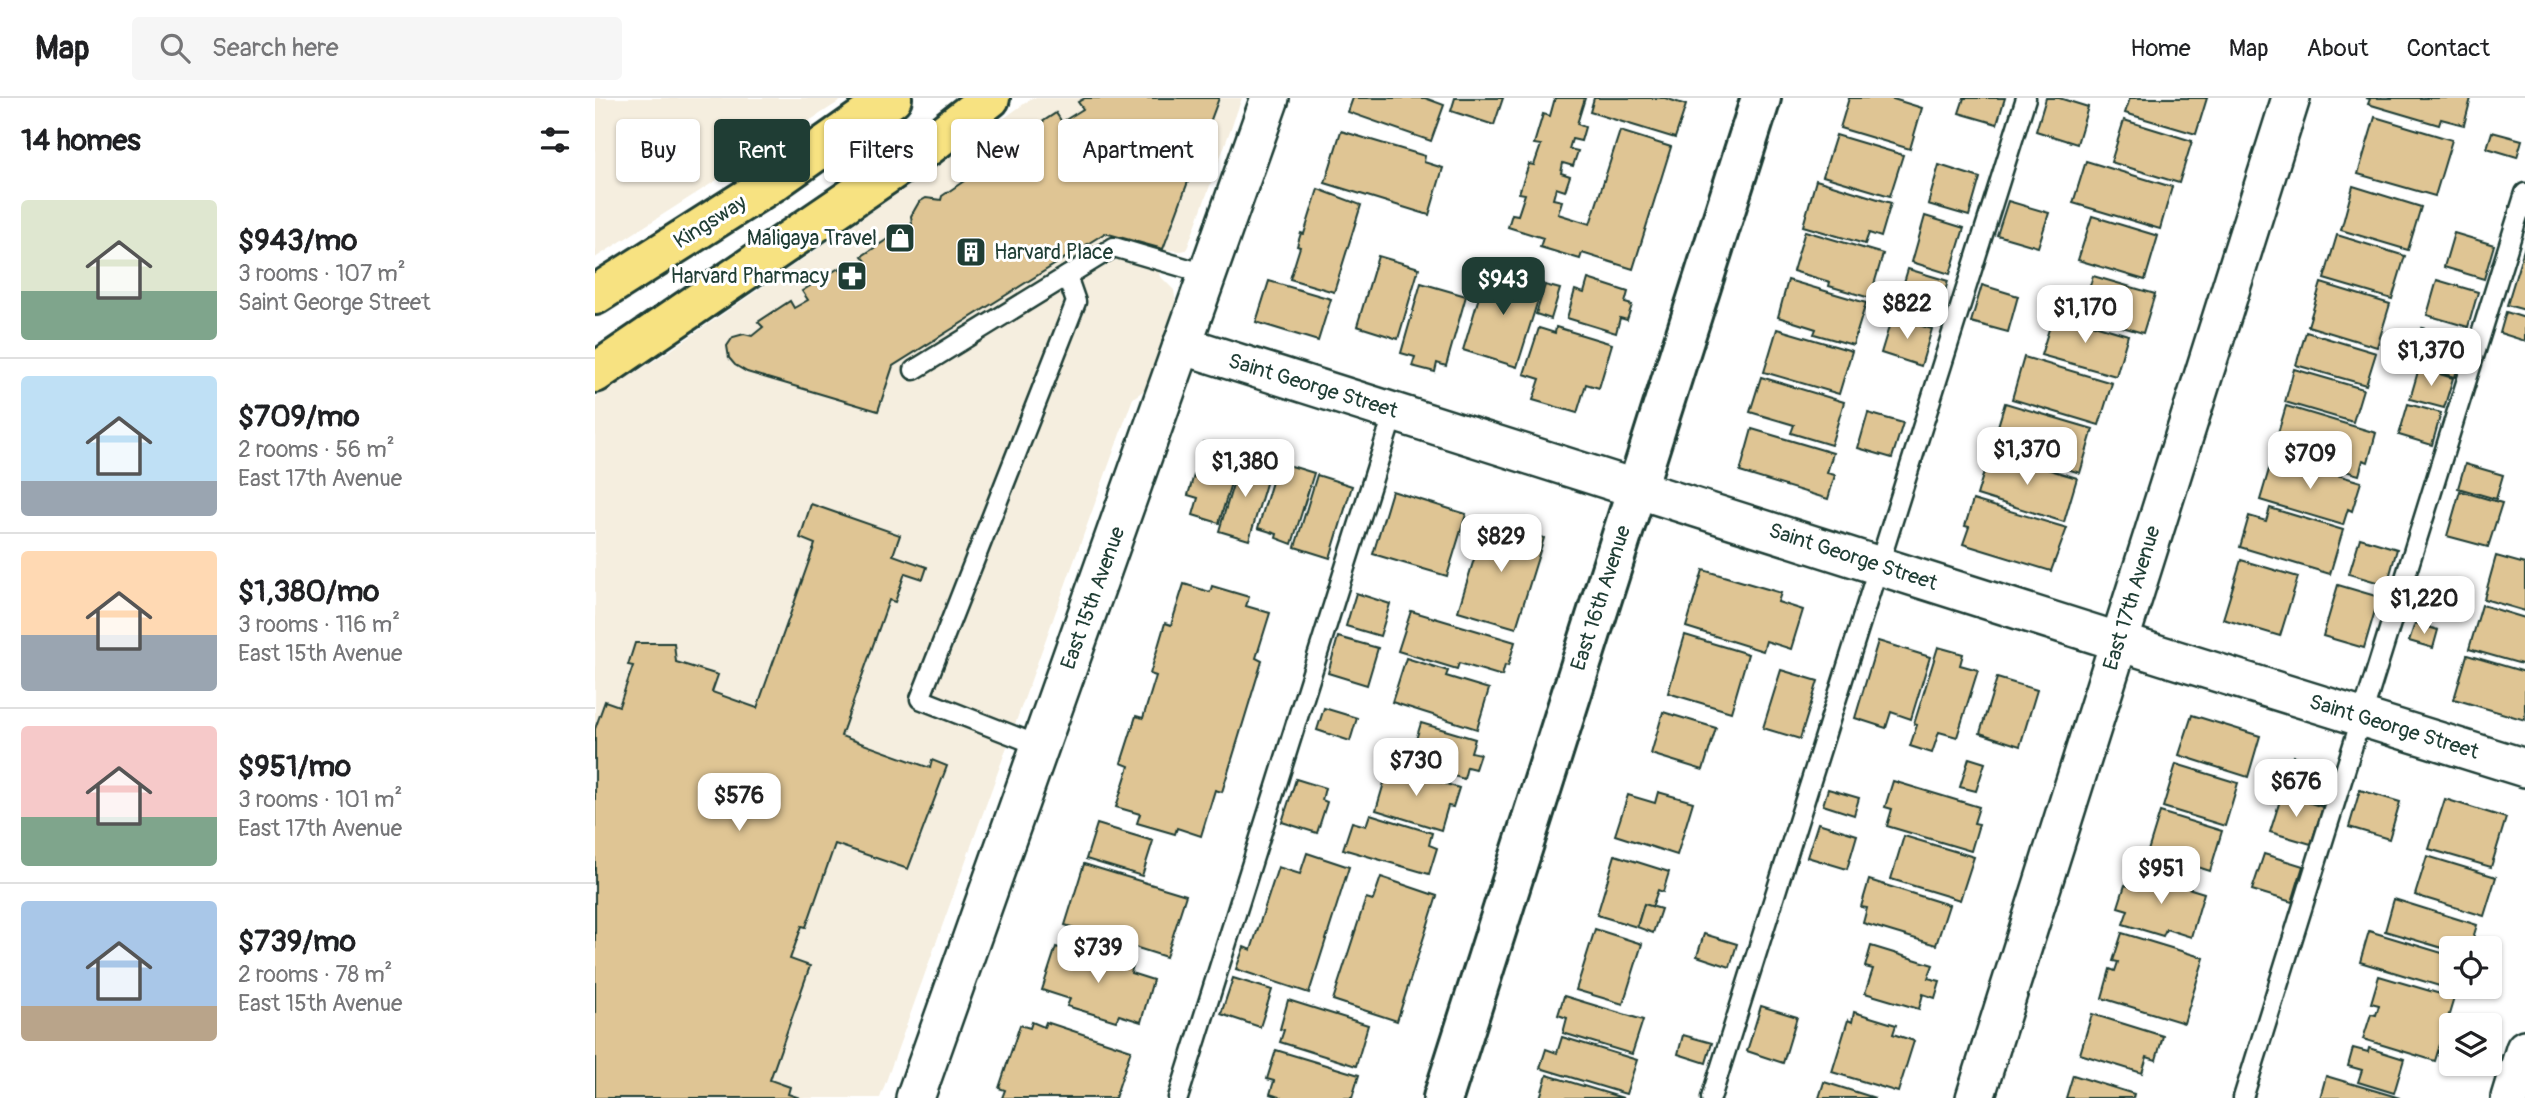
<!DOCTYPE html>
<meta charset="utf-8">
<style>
:root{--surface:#fff;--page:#f6f6f6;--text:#202124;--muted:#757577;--line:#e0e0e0;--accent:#1f3d34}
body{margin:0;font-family:Pangolin,sans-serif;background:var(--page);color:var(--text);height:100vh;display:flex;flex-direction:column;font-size:26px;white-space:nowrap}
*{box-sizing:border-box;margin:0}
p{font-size:23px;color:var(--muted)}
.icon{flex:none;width:38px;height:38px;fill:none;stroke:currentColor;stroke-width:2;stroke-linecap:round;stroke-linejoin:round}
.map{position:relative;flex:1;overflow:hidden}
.sheet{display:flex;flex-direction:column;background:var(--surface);width:595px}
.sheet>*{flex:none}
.guide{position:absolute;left:21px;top:21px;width:665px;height:63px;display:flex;gap:14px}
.tools{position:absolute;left:1844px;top:838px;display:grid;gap:14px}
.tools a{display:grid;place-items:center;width:63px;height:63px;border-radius:7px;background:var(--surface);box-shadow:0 2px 5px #0004;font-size:35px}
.price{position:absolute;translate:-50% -60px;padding:0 16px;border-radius:14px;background:#fff;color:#222;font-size:23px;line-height:46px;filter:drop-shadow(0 2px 4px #0008)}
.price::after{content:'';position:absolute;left:50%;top:42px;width:21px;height:16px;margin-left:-10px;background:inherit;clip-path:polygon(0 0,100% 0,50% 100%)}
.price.on{background:var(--accent);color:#fff}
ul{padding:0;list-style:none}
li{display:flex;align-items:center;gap:21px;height:175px;padding:0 21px}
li+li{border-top:2px solid var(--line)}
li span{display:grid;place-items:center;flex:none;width:196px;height:140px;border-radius:7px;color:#555}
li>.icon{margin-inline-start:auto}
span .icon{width:84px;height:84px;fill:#fffc;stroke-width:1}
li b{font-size:30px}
h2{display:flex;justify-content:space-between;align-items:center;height:84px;padding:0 21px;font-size:30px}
.pill{padding:0 24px;border-radius:7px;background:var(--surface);box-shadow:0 2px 5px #0004;font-size:24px;line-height:63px}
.pill.on{background:var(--accent);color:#fff}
header{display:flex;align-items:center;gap:42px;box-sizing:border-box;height:98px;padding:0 35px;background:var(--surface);border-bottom:2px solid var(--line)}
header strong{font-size:33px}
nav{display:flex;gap:38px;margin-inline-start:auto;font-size:24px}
.search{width:490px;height:63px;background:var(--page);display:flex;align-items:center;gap:18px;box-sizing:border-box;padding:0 24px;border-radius:7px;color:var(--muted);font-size:26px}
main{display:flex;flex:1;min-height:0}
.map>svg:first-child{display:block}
.built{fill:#f5eedf}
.building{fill:#dfc594;stroke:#1f3d34;stroke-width:2}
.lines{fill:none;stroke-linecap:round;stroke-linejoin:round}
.lane-casing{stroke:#1f3d34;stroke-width:23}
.street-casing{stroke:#1f3d34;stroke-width:42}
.secondary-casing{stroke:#1f3d34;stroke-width:44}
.primary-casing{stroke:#1f3d34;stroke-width:44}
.lane{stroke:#fff;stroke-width:18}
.street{stroke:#fff;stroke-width:37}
.secondary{stroke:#fff;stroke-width:38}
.primary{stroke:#f7e281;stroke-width:38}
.labels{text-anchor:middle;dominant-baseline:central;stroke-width:6;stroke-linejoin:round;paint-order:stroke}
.street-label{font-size:21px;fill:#1f3d34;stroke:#fff}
.poi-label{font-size:21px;fill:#1f3d34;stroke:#fff;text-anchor:end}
</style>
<header>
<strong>Map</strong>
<div class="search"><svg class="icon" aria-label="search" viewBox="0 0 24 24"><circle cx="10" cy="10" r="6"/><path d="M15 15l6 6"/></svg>Search here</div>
<nav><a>Home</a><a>Map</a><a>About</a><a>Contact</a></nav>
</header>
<main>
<section class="sheet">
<h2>14 homes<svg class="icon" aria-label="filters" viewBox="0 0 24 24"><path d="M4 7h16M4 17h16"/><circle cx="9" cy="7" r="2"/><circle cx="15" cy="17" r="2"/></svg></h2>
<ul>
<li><span style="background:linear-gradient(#dfe7d0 65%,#7fa58c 0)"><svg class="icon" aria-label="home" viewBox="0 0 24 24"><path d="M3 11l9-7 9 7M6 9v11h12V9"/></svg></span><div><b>$943/mo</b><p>3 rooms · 107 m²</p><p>Saint George Street</p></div></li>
<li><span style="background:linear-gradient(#bfe0f5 75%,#9aa5b1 0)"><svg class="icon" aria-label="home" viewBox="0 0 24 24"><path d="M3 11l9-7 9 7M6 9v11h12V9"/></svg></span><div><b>$709/mo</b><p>2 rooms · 56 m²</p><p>East 17th Avenue</p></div></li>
<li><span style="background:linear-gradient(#ffd9b3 60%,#9aa5b1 0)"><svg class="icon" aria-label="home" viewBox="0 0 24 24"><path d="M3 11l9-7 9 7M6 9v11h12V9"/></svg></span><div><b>$1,380/mo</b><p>3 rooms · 116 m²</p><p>East 15th Avenue</p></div></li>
<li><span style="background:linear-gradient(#f6c9c9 65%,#7fa58c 0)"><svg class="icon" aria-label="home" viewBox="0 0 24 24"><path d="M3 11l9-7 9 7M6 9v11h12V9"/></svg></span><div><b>$951/mo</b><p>3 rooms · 101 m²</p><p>East 17th Avenue</p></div></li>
<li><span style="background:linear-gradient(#a9c7e8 75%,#b9a48a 0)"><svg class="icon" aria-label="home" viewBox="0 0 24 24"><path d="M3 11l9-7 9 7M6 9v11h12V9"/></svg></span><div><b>$739/mo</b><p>2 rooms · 78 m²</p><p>East 15th Avenue</p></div></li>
</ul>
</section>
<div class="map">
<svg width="1930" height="1000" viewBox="0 0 1930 1000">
<rect width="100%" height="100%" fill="#fff"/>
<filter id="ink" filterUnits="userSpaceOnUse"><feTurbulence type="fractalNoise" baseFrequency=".0143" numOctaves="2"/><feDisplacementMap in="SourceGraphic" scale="14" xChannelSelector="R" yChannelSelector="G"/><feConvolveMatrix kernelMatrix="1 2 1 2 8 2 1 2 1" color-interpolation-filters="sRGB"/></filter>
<g filter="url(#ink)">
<!-- built -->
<g class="built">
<polygon points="0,0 250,0 0,160"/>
<polygon points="437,0 647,0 593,148 591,152 586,153 573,152 564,177 579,192 581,207 554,289 538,300 285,1000 0,1000 0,300 70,256 360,56"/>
</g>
<!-- building -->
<g class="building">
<polygon points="490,0 624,0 568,151 510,135 298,268 283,313 152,274 140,267 134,260 132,248 138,239 149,236 157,238 168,229 163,224 195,203 199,210 213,202 207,193 244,170 248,178 271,163 267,158 305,133 309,140 318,134 316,118 324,104 331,100 346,102 347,98 369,83 366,78 400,57 405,65 428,51 421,41 461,15 467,24 488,11 483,4"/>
<polygon points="758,0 830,0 849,7 836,43 753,14"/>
<polygon points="860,0 908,0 899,27 856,13"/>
<polygon points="960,0 990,0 982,26 990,29 986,43 977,41 974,51 983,53 978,68 968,65 966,75 975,78 970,93 961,90 958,101 967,103 963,116 995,126 1025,33 1076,49 1038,171 987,155 985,161 945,149 948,140 913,129 917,116 923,117 930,96 924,95 934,66 939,67 946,47 939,46 948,16 955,18"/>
<polygon points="999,0 1070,0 1091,7 1080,40 995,14"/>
<polygon points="1254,0 1295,0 1327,10 1315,51 1245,30"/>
<polygon points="1369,0 1410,0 1402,26 1364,15"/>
<polygon points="1451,0 1464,0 1493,9 1482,46 1441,33"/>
<polygon points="1535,0 1612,0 1601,36 1530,15"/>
<polygon points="1771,0 1876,0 1869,27 1846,21 1844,27 1773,6 1775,1"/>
<polygon points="1780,19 1857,42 1840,98 1763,76"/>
<polygon points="1529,22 1597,43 1584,85 1516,64"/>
<polygon points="746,33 830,58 829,64 848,70 834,117 730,85"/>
<polygon points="1897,34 1927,42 1922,59 1892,50"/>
<polygon points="1241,37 1308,57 1295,98 1228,78"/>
<polygon points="1491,63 1577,89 1565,131 1478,105"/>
<polygon points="1344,67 1385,80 1374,118 1333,106"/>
<polygon points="1221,82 1296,105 1286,139 1274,135 1270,146 1208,128"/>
<polygon points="1758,88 1826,109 1813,152 1746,132"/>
<polygon points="723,91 766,107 739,194 695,181 705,149 702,148 706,135 709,136"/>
<polygon points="1413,103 1454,115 1443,149 1402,137"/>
<polygon points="1330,118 1369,130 1355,176 1317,164"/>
<polygon points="1497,118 1563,138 1550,182 1483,162"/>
<polygon points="1210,133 1288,156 1275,200 1234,188 1235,184 1198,173"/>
<polygon points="1859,135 1899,147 1889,181 1849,169"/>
<polygon points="1742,137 1810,158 1797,201 1729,181"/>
<polygon points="1930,148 1930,212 1912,207"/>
<polygon points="783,158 824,170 803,241 762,228"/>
<polygon points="893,169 948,186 922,269 868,252"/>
<polygon points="1313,171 1353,183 1342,220 1302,208"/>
<polygon points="1498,178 1560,196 1548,235 1486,217"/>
<polygon points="993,181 1033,194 1030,205 1037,207 1032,222 1025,220 1021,235 972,220 980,192 989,195"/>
<polygon points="1193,182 1271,205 1258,247 1219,236 1221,231 1183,219"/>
<polygon points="1842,182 1883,194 1873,229 1832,217"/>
<polygon points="674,183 736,201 723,243 661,224"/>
<polygon points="826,185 871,198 851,268 842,265 840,274 817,268 820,259 806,255"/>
<polygon points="1726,185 1795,206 1782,249 1713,228"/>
<polygon points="950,187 965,191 956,221 941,216"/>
<polygon points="1387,187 1423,198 1413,234 1376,224"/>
<polygon points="1911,214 1930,220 1930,243 1905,235"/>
<polygon points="1459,215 1533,237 1521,278 1446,257"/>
<polygon points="1297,219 1337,231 1326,268 1286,255"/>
<polygon points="961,229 1017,246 1004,290 991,286 982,315 938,302 945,281 929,276 944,230 960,235"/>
<polygon points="1827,230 1870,243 1860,279 1816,266"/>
<polygon points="1182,231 1257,253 1244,296 1169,274"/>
<polygon points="1711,234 1781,255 1771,287 1701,267"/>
<polygon points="1429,259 1517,285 1504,327 1417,301"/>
<polygon points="1824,270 1858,280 1849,310 1815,301"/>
<polygon points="1699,271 1768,291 1758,324 1690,304"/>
<polygon points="1166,279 1249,304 1236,347 1196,335 1199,327 1155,314"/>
<polygon points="1410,305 1498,331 1485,375 1397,348"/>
<polygon points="1813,306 1846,315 1837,347 1804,337"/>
<polygon points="1691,308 1781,335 1773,364 1768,362 1764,377 1678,352"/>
<polygon points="1273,315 1308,325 1297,360 1263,350"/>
<polygon points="1157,331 1238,355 1232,375 1240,377 1233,401 1145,374"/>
<polygon points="609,344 645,355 624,425 598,417 603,400 593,397"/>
<polygon points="1395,354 1482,380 1469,424 1382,397"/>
<polygon points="1678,358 1766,384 1757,413 1753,411 1748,427 1665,402"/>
<polygon points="646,360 676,369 654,442 624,433"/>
<polygon points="683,364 719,375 697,446 681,440 682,436 663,430"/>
<polygon points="1870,366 1908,377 1901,401 1863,390"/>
<polygon points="722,377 757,388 735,460 700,449"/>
<polygon points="797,393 871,416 852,478 778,456"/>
<polygon points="1865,393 1907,405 1893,449 1852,438"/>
<polygon points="1378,402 1472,430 1456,473 1368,446 1374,429 1370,428"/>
<polygon points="216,406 305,437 298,457 332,469 328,481 310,475 300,504 294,502 246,638 335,670 337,662 352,668 313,771 240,746 211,829 207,828 195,861 215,868 175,982 195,989 193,996 205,1000 0,1000 0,631 10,603 24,608 38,568 33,567 40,545 79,545 81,564 123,577 117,594 162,610 220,446 205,440"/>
<polygon points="1675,410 1748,432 1735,476 1645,449 1654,418 1671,423"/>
<polygon points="891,422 949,440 921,530 863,513"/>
<polygon points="1765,440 1802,451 1792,487 1754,476"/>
<polygon points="1901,458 1930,466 1930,513 1889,501"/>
<polygon points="1646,462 1703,479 1685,538 1628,521"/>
<polygon points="1108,472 1186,495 1183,504 1208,512 1196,551 1171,543 1168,553 1091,529"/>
<polygon points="589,486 615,494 617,488 654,499 651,508 675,515 661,560 667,563 627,694 620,692 606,738 582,730 580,736 542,725 545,716 521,709 534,668 526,665 541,618 548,620 561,578 555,576 570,525 576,527"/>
<polygon points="1743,487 1784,499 1769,550 1728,538"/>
<polygon points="761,495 795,506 785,538 751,528"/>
<polygon points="1887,507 1930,520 1930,567 1874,551"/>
<polygon points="816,513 920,544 913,568 910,567 907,578 864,565 862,571 803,553"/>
<polygon points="1820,525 1843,532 1838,550 1814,543"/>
<polygon points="1090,537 1153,556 1136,614 1073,595"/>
<polygon points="743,539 783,550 772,587 733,575"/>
<polygon points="1283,543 1335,559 1316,621 1296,614 1291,630 1260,620"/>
<polygon points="1343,549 1368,556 1365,567 1383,572 1362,639 1344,634 1337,655 1315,648 1322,627 1319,626"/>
<polygon points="1872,557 1930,574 1930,622 1859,601"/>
<polygon points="811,560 853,573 851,578 894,591 882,631 797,604"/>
<polygon points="1186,572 1223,583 1205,641 1168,630"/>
<polygon points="1402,580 1442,592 1425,648 1385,635"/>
<polygon points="729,610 762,620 755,643 722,632"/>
<polygon points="1068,614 1121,630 1108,672 1056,656"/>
<polygon points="1597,617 1665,638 1653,679 1584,657"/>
<polygon points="826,625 880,641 876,654 885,656 880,671 872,669 869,681 814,665"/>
<polygon points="1698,658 1739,671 1728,707 1687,694"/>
<polygon points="1374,660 1390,665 1381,693 1365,689"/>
<polygon points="1581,666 1643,685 1630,728 1568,709"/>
<polygon points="794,668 864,690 858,709 853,708 846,732 781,712"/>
<polygon points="701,681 730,690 727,702 732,704 722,735 687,724"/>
<polygon points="1298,683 1384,709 1379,725 1384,726 1376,753 1292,728 1297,711 1290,709"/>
<polygon points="1233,691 1264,700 1259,717 1228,707"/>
<polygon points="1765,692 1805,704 1794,741 1754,729"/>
<polygon points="1063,694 1098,704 1082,757 1020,737 1033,697 1060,705"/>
<polygon points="1687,696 1728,709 1716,746 1675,734"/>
<polygon points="1850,701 1911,720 1896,769 1834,751"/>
<polygon points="1565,714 1627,733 1615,773 1553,753"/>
<polygon points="775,716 837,735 834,747 842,750 834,776 748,751 757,724 771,728"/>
<polygon points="1223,725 1262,737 1252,771 1212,759"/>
<polygon points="502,726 558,743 547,778 491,761"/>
<polygon points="1309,738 1379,759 1365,802 1296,781"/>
<polygon points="712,755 754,769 714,895 641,871 649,849 656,852 683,769 705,776"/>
<polygon points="1669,756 1708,768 1697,804 1657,792"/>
<polygon points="1020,757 1074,774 1068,794 1063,792 1057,809 1049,806 1042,829 1002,817"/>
<polygon points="1832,758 1901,779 1889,818 1820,797"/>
<polygon points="489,766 591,797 571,859 470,827"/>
<polygon points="1544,775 1609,795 1596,839 1571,831 1568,838 1528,826 1533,812 1523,809 1530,787 1540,790"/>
<polygon points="786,779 842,798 802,923 738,902 771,800 778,802"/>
<polygon points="1274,782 1354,807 1341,847 1268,825 1272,810 1266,809"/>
<polygon points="1799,801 1882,827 1875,850 1857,850 1857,853 1790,833"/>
<polygon points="1049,806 1066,811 1058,835 1042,829"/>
<polygon points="1000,831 1047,846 1028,906 981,892"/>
<polygon points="1774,833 1857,858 1857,889 1862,889 1861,893 1765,864"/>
<polygon points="1527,835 1609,860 1589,925 1507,900 1515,871 1520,873 1523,864 1518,863"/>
<polygon points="1109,836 1142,846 1135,869 1102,858"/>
<polygon points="1276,848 1338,867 1333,880 1345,883 1340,900 1328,896 1324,911 1270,895 1278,871 1270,869"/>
<polygon points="461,849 487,857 490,852 538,867 536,875 558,882 546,924 524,917 521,923 472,908 475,901 447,892"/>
<polygon points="1784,878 1859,900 1840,963 1768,941 1776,916 1781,917 1784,907 1776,905"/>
<polygon points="638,880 677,892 665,929 626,916"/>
<polygon points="969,898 1048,922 1037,956 968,935 972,920 963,917"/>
<polygon points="693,902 773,927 761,968 685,944 689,932 685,931"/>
<polygon points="1166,908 1202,919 1188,965 1152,953"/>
<polygon points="1259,914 1301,927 1298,936 1319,943 1303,994 1237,974 1253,922 1257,924"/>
<polygon points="1497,916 1568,938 1561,962 1552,959 1547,975 1485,956"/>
<polygon points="437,924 449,929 451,924 536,952 520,1000 407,1000 410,992 404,990 425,927 435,930"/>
<polygon points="1088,937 1117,945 1111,965 1083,956"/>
<polygon points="967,939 1042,962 1031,996 945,970 951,951 962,955"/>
<polygon points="1758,950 1773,954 1774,950 1809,961 1799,995 1763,984 1767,972 1753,968"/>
<polygon points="681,952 764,977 757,1000 687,1000 675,996 679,983 672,981"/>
<polygon points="952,977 1028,1000 945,1000"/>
<polygon points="1478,977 1539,996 1538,1000 1471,1000"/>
<polygon points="1731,978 1805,1000 1725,1000"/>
<polygon points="1229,984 1280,1000 1224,1000"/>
</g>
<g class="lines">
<!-- lane casing -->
<g class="lane-casing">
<g id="lane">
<polyline points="319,272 519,149 611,176"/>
<polyline points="445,648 325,601 481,204 472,178"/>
<polyline points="583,1000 799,314"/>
<polyline points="1116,1000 1431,0"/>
<polyline points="1648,1000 1930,95"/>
</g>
</g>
<!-- street casing -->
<g class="street-casing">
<g id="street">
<polyline points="587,247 1569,558 1930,670"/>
<polyline points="320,1000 675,0"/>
<polyline points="1380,1000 1696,0"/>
<polyline points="1915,1000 1930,951"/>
</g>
</g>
<!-- secondary casing -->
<g class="secondary-casing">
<polyline id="secondary" points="848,1000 1166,0"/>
</g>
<!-- primary casing -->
<g class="primary-casing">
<g id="primary">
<polyline points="0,197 178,84 297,0"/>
<polyline points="0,275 333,48 395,0"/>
</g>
</g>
<!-- lane -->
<use href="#lane" class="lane"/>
<!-- street -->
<use href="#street" class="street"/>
<!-- secondary -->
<use href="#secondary" class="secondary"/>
<!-- primary -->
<use href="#primary" class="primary"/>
</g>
</g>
<!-- icons -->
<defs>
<g id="shop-square" transform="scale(1.575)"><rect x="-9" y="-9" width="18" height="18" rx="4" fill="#1f3d34" stroke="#fff"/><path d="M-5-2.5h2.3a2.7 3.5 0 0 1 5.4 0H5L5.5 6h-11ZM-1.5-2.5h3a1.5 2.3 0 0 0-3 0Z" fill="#fff"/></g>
<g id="building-square" transform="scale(1.575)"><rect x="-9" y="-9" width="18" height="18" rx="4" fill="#1f3d34" stroke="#fff"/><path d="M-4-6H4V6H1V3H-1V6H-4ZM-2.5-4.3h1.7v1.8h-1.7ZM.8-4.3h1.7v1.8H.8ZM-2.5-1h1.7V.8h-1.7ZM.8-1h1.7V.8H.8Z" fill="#fff"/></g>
<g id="pharmacy-square" transform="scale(1.575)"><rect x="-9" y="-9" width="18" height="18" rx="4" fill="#1f3d34" stroke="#fff"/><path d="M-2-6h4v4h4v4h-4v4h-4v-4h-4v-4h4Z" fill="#fff"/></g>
</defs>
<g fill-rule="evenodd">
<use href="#shop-square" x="305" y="140"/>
<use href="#building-square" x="376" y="154"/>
<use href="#pharmacy-square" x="257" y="178"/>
</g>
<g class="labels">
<!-- street labels -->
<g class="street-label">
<text transform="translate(115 124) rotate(-32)">Kingsway</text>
<text transform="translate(718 288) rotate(17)">Saint George Street</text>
<text transform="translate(1258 459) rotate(18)">Saint George Street</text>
<text transform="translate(498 500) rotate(-70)">East 15th Avenue</text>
<text transform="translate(1006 500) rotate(-72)">East 16th Avenue</text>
<text transform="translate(1537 500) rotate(-73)">East 17th Avenue</text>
<text transform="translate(1799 629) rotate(17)">Saint George Street</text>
</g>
<!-- poi labels -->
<g class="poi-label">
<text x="282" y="140">Maligaya Travel</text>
<text x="399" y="154" text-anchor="start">Harvard Place</text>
<text x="234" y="178">Harvard Pharmacy</text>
</g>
</g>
</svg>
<div class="tools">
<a><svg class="icon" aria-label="locate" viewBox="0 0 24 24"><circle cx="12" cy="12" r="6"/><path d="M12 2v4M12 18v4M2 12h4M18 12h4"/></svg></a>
<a><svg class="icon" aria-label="layers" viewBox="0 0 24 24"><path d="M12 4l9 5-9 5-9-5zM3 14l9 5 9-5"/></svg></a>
</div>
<b class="price on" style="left:908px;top:219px">$943</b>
<b class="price" style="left:1312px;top:243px">$822</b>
<b class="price" style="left:1490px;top:247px">$1,170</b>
<b class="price" style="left:1836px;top:290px">$1,370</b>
<b class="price" style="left:1432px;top:389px">$1,370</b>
<b class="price" style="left:1715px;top:393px">$709</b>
<b class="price" style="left:650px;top:401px">$1,380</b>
<b class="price" style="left:906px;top:476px">$829</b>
<b class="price" style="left:1829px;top:538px">$1,220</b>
<b class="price" style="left:821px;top:700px">$730</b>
<b class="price" style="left:1701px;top:721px">$676</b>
<b class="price" style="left:144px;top:735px">$576</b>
<b class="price" style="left:1566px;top:808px">$951</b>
<b class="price" style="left:503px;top:887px">$739</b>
<div class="guide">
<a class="pill">Buy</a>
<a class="pill on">Rent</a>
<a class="pill">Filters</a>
<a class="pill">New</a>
<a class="pill">Apartment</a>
</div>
</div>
</main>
